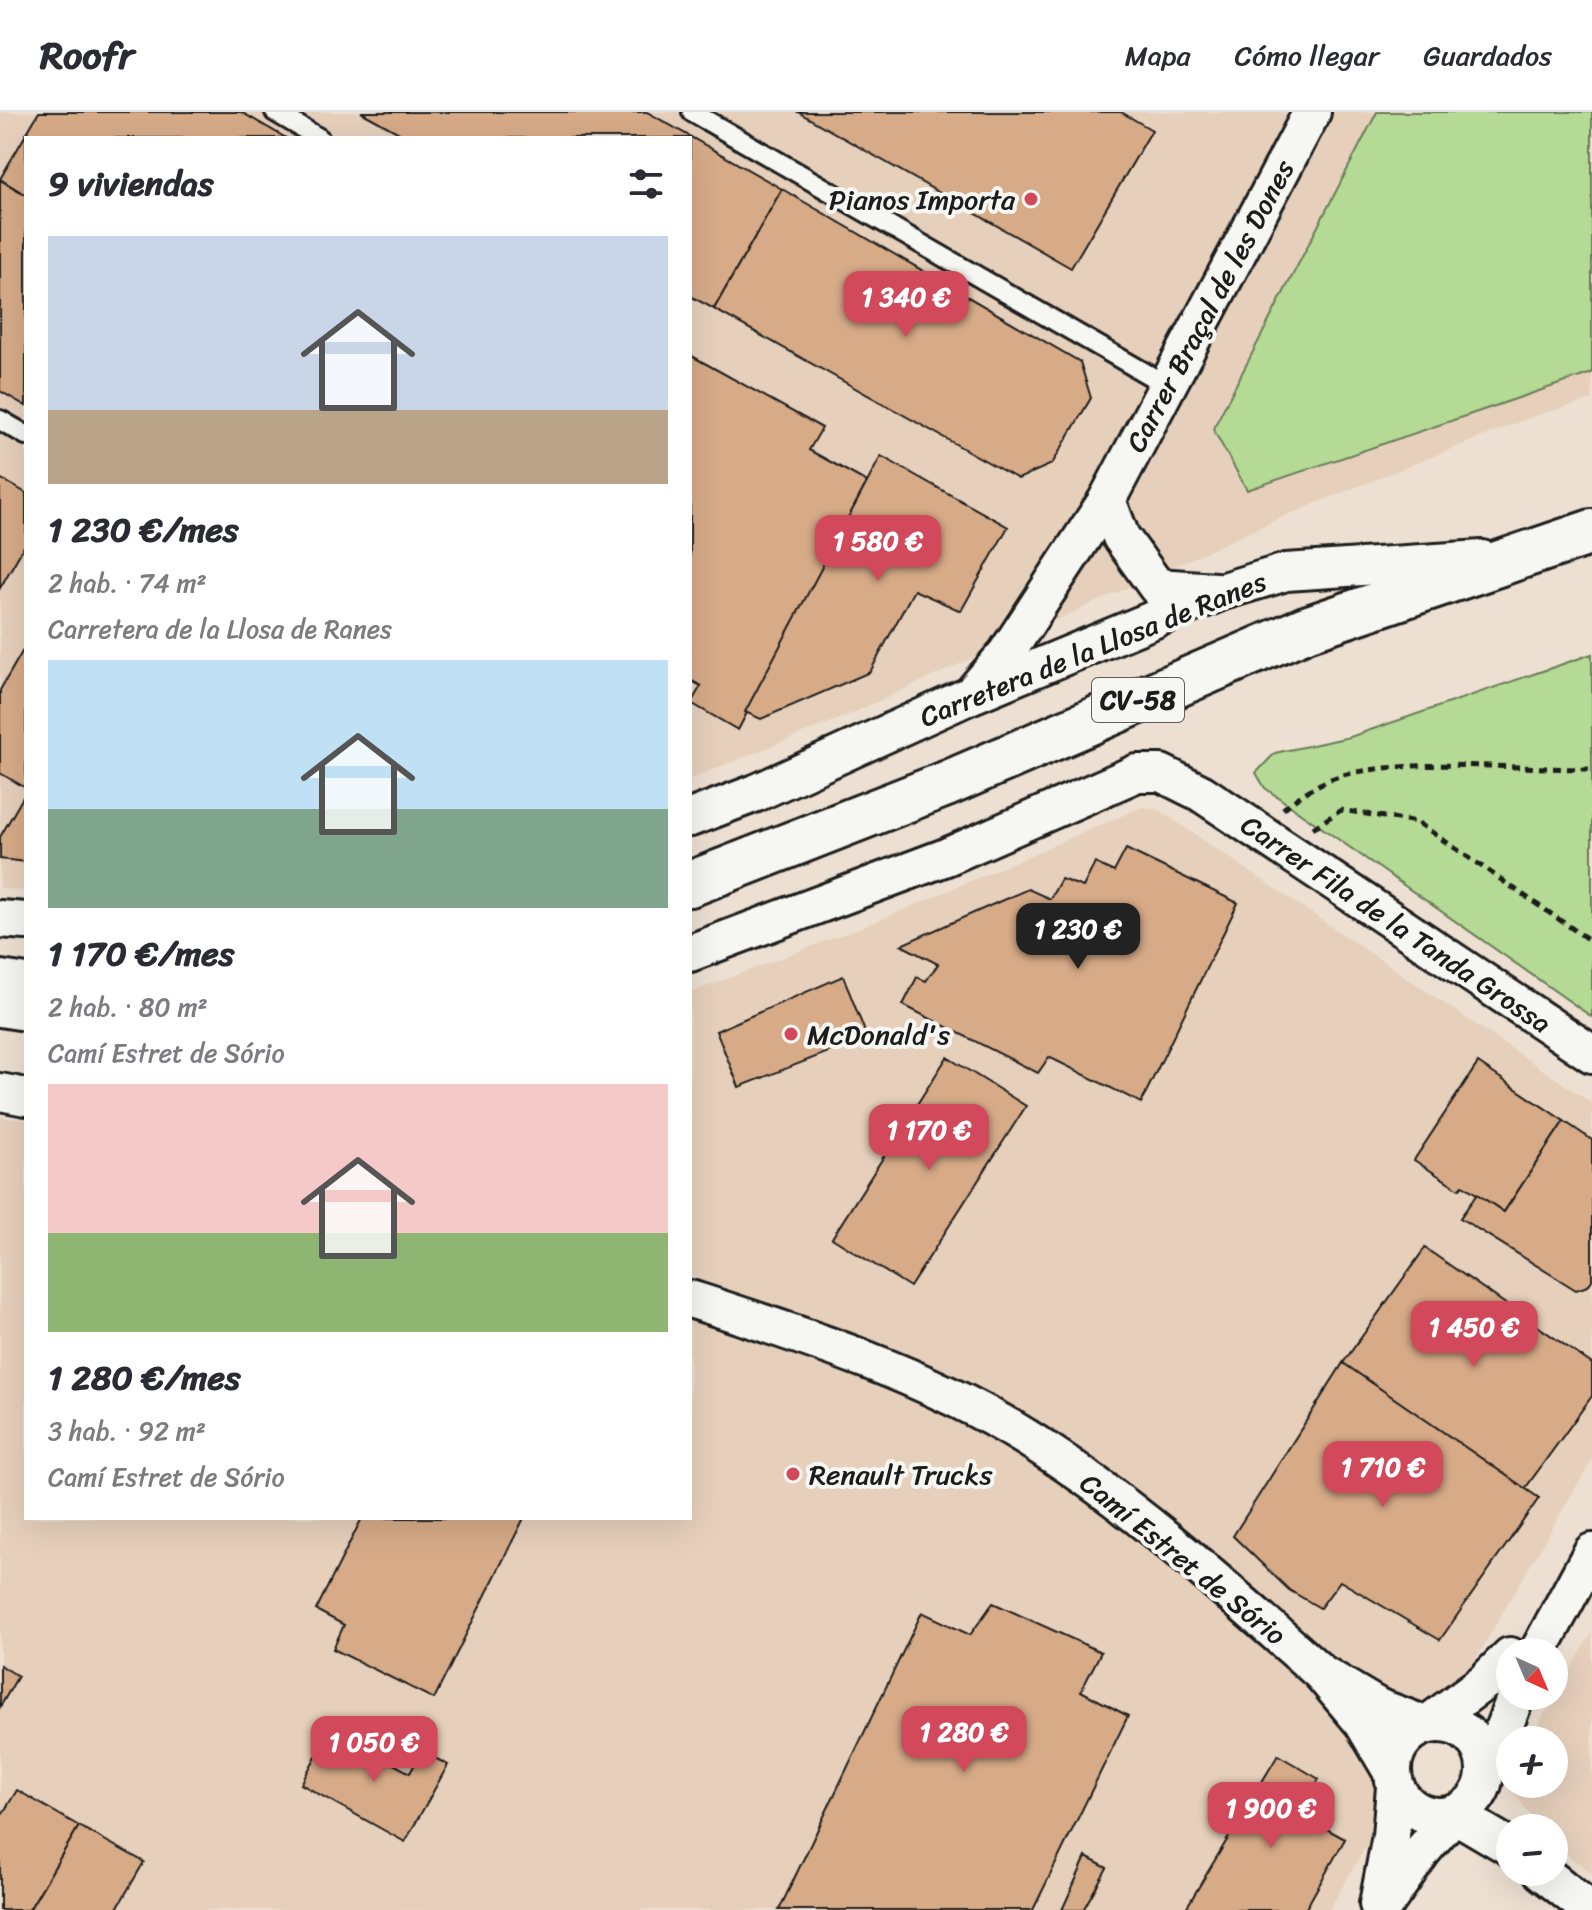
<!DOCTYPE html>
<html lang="es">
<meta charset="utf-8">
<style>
:root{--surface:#fff;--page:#f7f7f7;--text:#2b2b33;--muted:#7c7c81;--line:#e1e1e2;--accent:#d1495b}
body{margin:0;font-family:Sriracha,sans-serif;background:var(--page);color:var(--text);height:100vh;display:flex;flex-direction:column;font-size:30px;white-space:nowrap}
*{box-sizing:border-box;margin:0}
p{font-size:26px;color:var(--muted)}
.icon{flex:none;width:44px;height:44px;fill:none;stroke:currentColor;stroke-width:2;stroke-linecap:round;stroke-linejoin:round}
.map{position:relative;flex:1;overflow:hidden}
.drawer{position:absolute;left:24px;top:24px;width:668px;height:1384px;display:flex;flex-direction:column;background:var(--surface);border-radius:0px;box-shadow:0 8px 32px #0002}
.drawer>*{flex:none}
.needle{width:52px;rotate:136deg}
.tools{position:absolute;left:1496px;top:1526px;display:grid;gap:16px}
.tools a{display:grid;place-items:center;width:72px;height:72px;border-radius:50%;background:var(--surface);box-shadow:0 8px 32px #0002;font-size:40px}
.price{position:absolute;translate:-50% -68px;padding:0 18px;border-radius:16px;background:var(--accent);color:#fff;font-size:26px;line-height:52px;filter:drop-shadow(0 2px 4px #0008)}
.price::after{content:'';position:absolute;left:50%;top:48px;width:24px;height:18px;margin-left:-12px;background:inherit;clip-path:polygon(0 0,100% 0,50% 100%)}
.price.selected{background:#222;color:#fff}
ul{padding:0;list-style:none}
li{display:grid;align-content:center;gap:16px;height:424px;padding:0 24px}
li span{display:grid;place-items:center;height:248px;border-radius:0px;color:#555}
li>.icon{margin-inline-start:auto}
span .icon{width:144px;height:144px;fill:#fffc;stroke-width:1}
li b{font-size:34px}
h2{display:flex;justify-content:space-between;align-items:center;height:96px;padding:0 24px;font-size:34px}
header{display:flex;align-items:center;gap:48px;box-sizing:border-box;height:112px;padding:0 40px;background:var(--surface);border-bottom:2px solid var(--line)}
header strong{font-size:38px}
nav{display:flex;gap:44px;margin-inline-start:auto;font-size:28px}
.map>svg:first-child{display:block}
.built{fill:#e6d0bc}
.green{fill:#b5da95;stroke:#687b58;stroke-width:2}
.building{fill:#d7ab88;stroke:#1c1c1c;stroke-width:2}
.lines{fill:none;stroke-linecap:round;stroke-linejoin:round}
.lane-casing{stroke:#1c1c1c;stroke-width:24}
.street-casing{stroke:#1c1c1c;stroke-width:42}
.primary-casing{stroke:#1c1c1c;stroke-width:50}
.path{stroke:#1c1c1c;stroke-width:5;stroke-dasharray:8 6;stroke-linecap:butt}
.lane{stroke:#f6f6f2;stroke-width:18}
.street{stroke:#f6f6f2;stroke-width:36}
.primary{stroke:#f6f6f2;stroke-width:44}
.poi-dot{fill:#d1495b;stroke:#f6f6f2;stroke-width:3}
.labels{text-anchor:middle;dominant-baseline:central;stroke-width:8;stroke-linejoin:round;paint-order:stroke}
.shield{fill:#f6f6f2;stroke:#5d5d5c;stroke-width:2}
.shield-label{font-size:26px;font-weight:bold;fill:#1c1c1c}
.poi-label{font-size:28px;fill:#1c1c1c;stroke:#f6f6f2;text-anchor:start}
.street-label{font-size:28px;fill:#1c1c1c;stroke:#f6f6f2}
</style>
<header>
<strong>Roofr</strong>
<nav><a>Mapa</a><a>Cómo llegar</a><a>Guardados</a></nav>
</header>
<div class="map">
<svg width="1592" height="1798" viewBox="0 0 1592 1798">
<rect width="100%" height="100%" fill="#ede0d2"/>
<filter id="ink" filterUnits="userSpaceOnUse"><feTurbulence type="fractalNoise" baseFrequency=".0125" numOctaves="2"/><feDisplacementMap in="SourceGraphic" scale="16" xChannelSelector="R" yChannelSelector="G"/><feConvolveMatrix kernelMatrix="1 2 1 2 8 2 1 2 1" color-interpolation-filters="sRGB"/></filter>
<g filter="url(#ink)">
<!-- built -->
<g class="built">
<polygon points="0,0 1592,0 1592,288 1534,304 1287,403 844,605 690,667 690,26 26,26 26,779 0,776"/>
<polygon points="1142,695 1159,698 1592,991 1592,1348 1329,1798 0,1798 0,1005 26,1008 26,1406 690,1406 690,881 887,805"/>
<polygon points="1592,1521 1592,1762 1557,1735 1554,1716 1540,1716 1511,1677 1512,1672 1554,1672 1554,1628 1529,1628"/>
</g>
<!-- green -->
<g class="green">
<polygon points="1377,0 1592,0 1592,261 1247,378 1213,317"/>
<polygon points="1592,542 1592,905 1265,676 1256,661 1275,641 1350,625"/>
</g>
<!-- building -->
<g class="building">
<polygon points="39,0 241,0 286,26 26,26 26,83 0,67"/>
<polygon points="361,0 647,0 782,77 714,197 690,184 690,26 408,26"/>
<polygon points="798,0 1121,0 1152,18 1071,156"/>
<polygon points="0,68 26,83 26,294 0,279"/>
<polygon points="782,77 1080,250 1091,286 1052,352 1018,367 714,197"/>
<polygon points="690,243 822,316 809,338 867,370 738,618 691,591 701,574 690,568"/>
<polygon points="881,344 1008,415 961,499 914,478 870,560 761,607 745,600"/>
<polygon points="0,366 26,381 26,431 0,476"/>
<polygon points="26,533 26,676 0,661 0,578"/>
<polygon points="26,680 26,750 0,747 0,725"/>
<polygon points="1126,737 1238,791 1141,991 1049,945 1038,961 903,893 917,865 926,869 938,852 901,833 1028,777 1050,787 1061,767 1083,775 1095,751 1114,760"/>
<polygon points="843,864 867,925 739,975 716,919"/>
<polygon points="947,945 1026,994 910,1175 832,1126"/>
<polygon points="1478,951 1564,1009 1504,1100 1463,1073 1459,1077 1414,1048"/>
<polygon points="1564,1009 1592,1028 1592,1168 1588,1174 1576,1178 1460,1106 1477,1082 1504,1100"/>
<polygon points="1425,1136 1592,1252 1592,1284 1524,1378 1343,1251"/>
<polygon points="1343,1251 1539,1386 1440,1528 1340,1469 1320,1496 1289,1478 1233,1424"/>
<polygon points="362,1406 524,1406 434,1587 333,1537 344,1513 316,1498"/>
<polygon points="993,1491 1101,1540 1081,1579 1128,1604 1033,1798 779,1798 922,1500 970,1523"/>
<polygon points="0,1553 18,1564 0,1595"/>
<polygon points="330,1618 410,1661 422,1639 448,1653 405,1730 301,1672"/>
<polygon points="1278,1643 1319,1667 1299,1702 1345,1727 1305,1798 1185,1798"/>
<polygon points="17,1678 79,1714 29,1798 0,1798 0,1706"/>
<polygon points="79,1714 144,1750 116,1798 29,1798"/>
<polygon points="1086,1745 1107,1756 1083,1798 1062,1798"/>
</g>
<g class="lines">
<!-- lane casing -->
<g class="lane-casing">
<g id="lane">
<polyline points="275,0 319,26"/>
<polyline points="692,0 1168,274"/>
<polyline points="0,308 26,323"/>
</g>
</g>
<!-- street casing -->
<g class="street-casing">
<g id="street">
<polyline points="1107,388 1121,425 1157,475 1215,479"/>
<polyline points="976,577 1006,542 1107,388 1312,0"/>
<polyline points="690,706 756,681 969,584 1220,480 1286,460 1482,447"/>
<polyline points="0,807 26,809"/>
<polyline points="690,841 946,745 1137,661 1161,661 1201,681 1592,942"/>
<polyline points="0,896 26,900"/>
<polyline points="0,980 26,985"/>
<path d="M690,1187C804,1224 924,1262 1027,1326C1134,1393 1227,1478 1321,1561"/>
<polyline points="1538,1540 1592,1440"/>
<circle cx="1439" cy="1658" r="46"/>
<polyline points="1392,1660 1363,1611 1321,1561 1378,1595 1426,1613 1484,1570 1510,1544"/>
<polyline points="1485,1664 1516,1584"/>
<polyline points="1542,1760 1590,1798"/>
<polyline points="1378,1792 1391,1724 1395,1675"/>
<polyline points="1381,1798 1423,1738 1454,1702 1510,1735"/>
</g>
</g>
<!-- primary casing -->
<g class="primary-casing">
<g id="primary">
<polyline points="690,772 946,672 1306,517 1592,420"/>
<polyline points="0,871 26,875"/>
</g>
</g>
<!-- path -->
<g class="path">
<path d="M1283,697C1303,681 1322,668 1347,662C1420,646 1516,657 1592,657"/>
<polyline points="1313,716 1341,698 1417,710 1592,830"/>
</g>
<!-- lane -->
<use href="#lane" class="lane"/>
<!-- street -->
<use href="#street" class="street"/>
<!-- primary -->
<use href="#primary" class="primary"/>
</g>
</g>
<!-- markers -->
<g class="poi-dot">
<circle cx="1031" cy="87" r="8"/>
<circle cx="791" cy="922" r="8"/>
<circle cx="793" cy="1362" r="8"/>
</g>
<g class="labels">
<!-- shield labels -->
<rect class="shield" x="1092" y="566" width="92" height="44" rx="6"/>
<g class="shield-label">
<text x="1138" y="588">CV-58</text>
</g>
<!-- poi labels -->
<g class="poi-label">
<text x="1015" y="87" text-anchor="end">Pianos Importa</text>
<text x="807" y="922">McDonald's</text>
<text x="809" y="1362">Renault Trucks</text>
</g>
<!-- street labels -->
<g class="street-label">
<text transform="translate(1210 194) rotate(-62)">Carrer Braçal de les Dones</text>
<text transform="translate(1093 537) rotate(-22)">Carretera de la Llosa de Ranes</text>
<text transform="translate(1396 812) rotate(34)">Carrer Fila de la Tanda Grossa</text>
<text transform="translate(1183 1447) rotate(39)">Camí Estret de Sório</text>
</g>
</g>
</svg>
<div class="tools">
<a><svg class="needle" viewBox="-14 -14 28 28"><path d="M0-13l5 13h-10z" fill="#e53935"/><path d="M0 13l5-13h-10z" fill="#7c7c81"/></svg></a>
<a>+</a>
<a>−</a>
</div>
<b class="price" style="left:906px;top:227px">1 340 €</b>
<b class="price" style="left:878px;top:471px">1 580 €</b>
<b class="price selected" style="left:1078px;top:859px">1 230 €</b>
<b class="price" style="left:929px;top:1060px">1 170 €</b>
<b class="price" style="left:1474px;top:1257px">1 450 €</b>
<b class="price" style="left:1383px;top:1397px">1 710 €</b>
<b class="price" style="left:964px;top:1662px">1 280 €</b>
<b class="price" style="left:374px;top:1672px">1 050 €</b>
<b class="price" style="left:1271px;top:1738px">1 900 €</b>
<section class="drawer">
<h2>9 viviendas<svg class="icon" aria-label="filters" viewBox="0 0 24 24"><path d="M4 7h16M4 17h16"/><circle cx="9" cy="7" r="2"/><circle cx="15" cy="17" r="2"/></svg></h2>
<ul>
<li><span style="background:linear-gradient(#c9d6e8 70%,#b9a48a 0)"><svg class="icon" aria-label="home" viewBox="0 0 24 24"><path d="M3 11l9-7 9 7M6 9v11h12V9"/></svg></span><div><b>1 230 €/mes</b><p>2 hab. · 74 m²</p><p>Carretera de la Llosa de Ranes</p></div></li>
<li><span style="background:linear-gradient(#bfe0f5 60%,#7fa58c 0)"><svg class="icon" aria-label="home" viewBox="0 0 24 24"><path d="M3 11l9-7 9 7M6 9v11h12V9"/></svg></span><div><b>1 170 €/mes</b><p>2 hab. · 80 m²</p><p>Camí Estret de Sório</p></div></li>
<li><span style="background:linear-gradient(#f6c9c9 60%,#8fb573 0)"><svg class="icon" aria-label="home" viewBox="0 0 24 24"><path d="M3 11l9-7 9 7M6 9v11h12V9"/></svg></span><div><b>1 280 €/mes</b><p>3 hab. · 92 m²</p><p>Camí Estret de Sório</p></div></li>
</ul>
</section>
</div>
